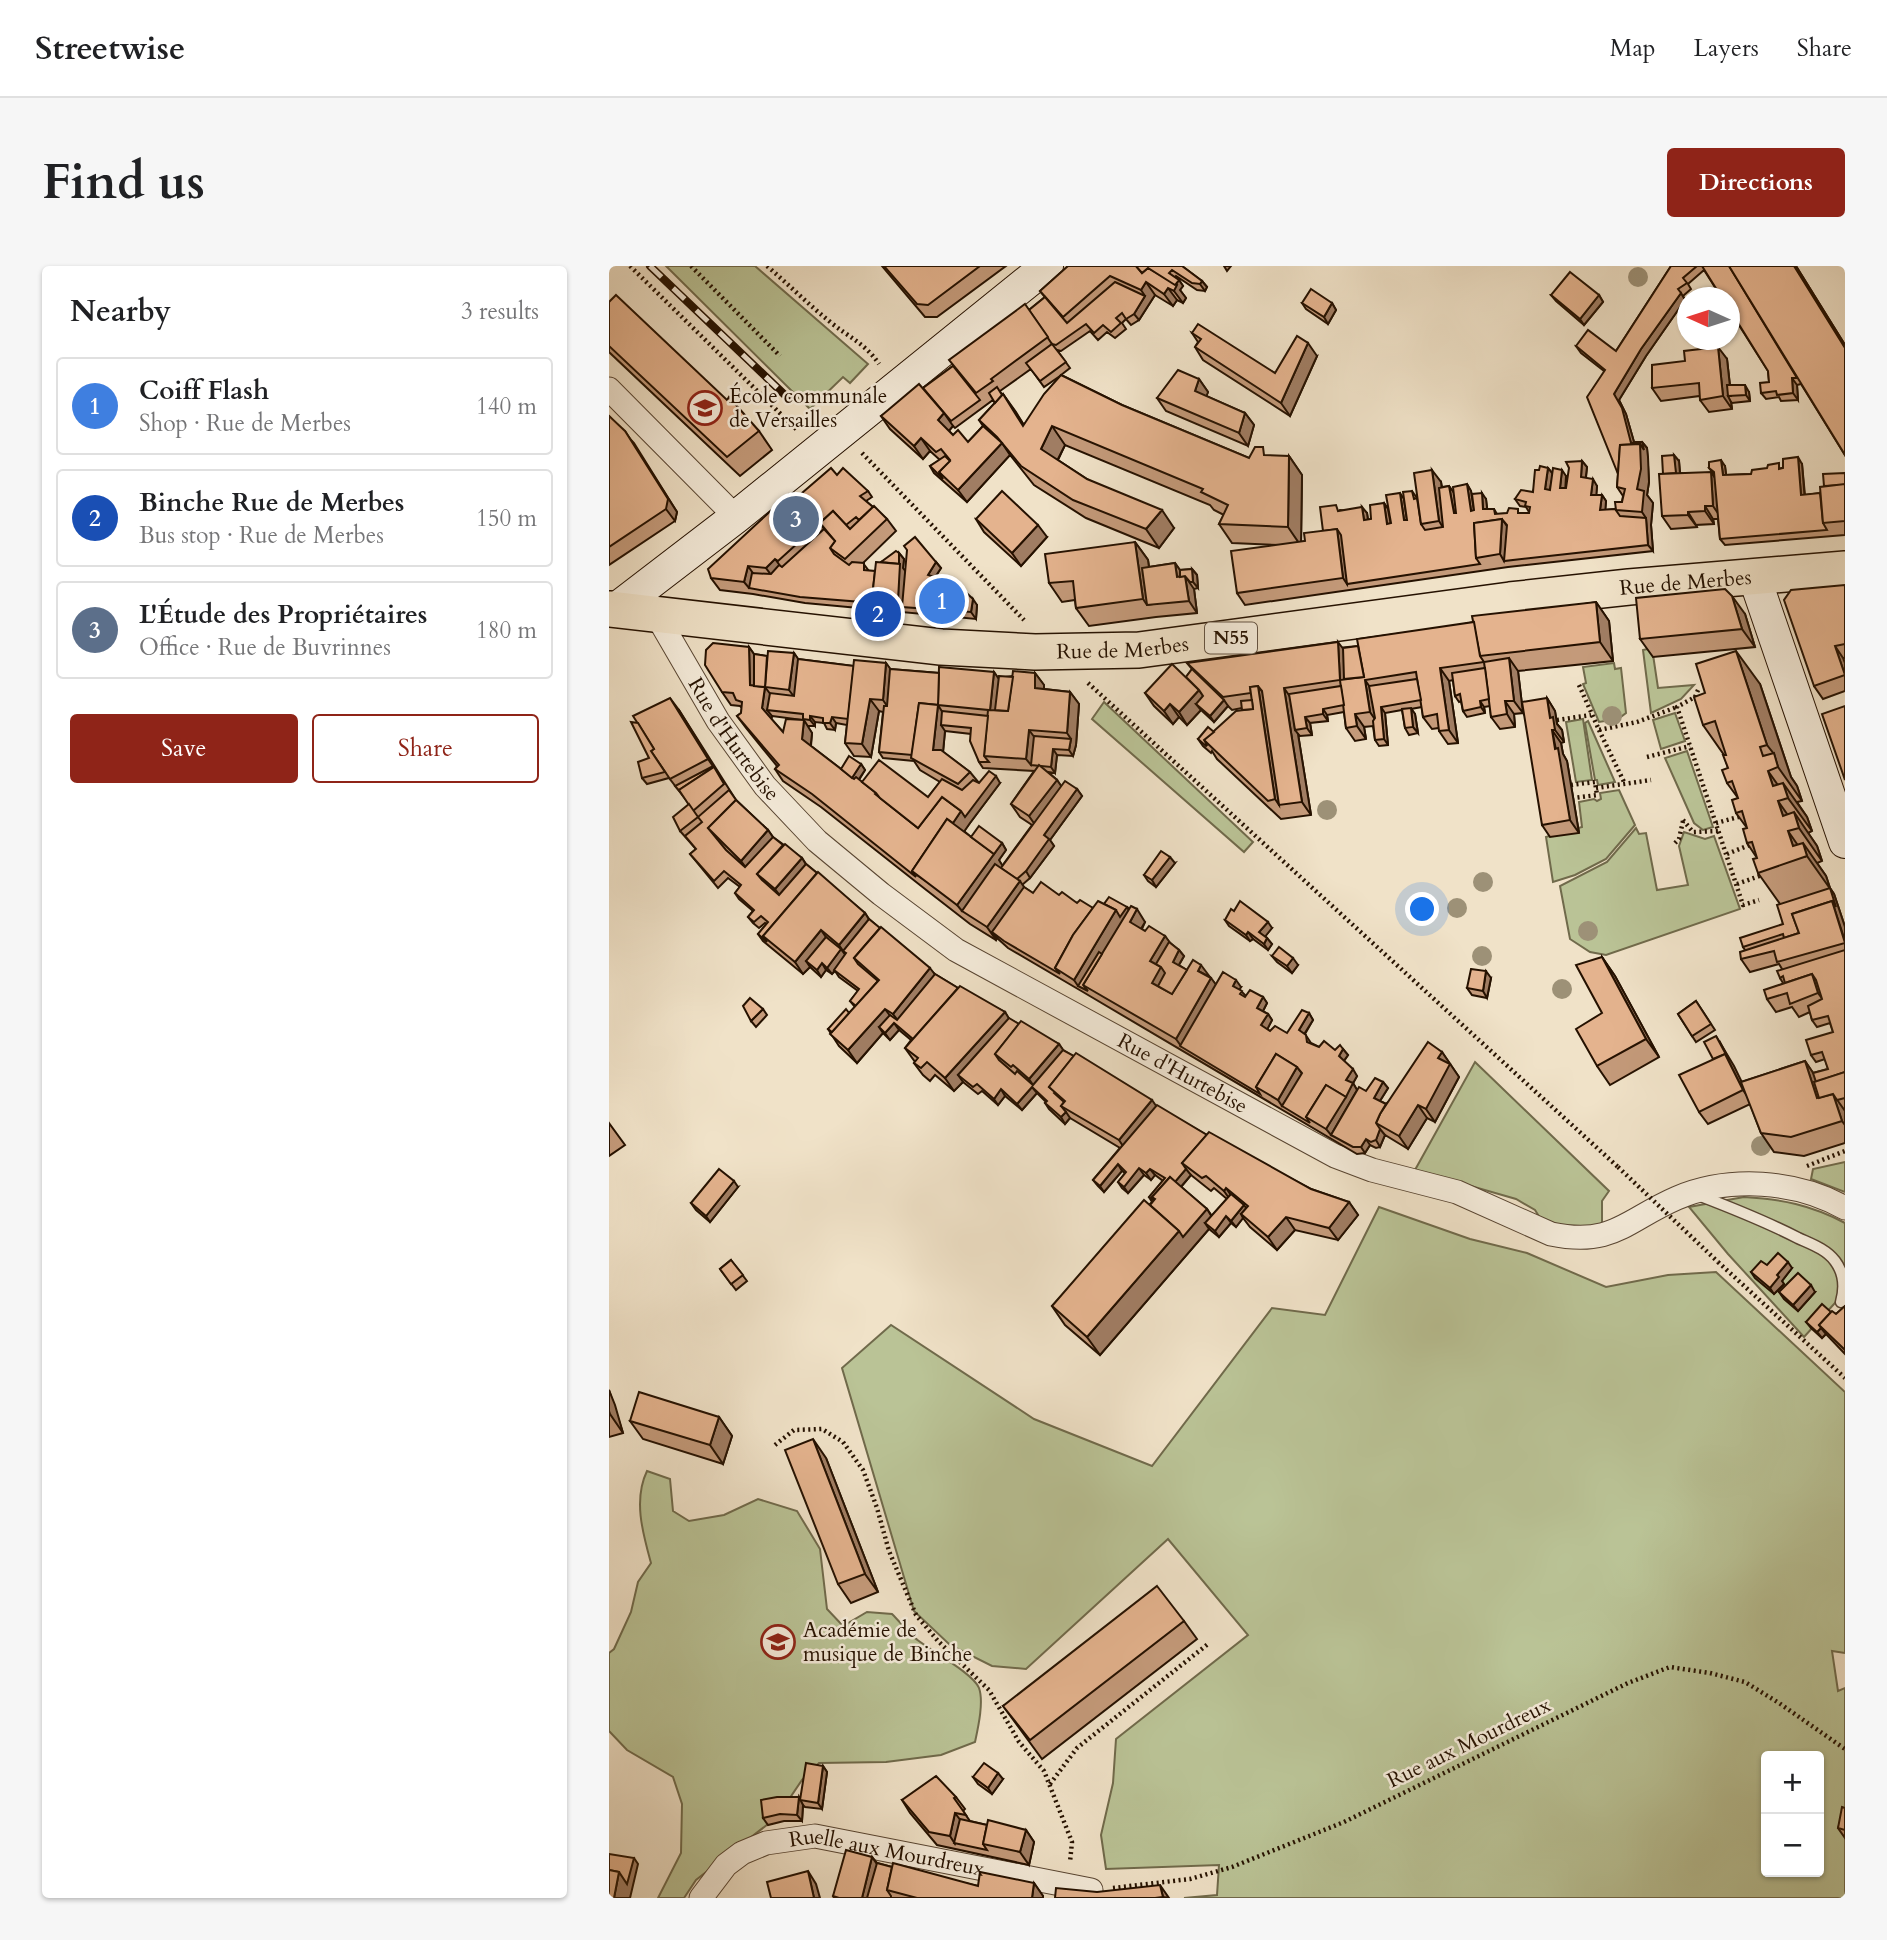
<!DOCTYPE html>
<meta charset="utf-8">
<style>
body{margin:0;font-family:Cardo,serif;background:#f6f6f6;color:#202124}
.controls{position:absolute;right:21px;bottom:21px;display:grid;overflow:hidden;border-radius:7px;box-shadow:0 2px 5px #0004}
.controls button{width:63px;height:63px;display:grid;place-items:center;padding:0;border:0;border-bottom:2px solid #e0e0e0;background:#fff;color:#202124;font:35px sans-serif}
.compass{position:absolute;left:1068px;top:21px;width:63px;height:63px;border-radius:50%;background:#fff;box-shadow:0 2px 5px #0004;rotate:273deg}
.you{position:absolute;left:814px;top:644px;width:24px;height:24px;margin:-18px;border:5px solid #fff;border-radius:50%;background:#1a73e8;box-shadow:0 0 0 10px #1a73e833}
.badge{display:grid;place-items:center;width:46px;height:46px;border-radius:50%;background:#8f2418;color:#fff;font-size:23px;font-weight:700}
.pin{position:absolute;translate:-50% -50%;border:4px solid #fff;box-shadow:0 2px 7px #0006}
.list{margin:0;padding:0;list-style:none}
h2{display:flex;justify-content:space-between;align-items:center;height:91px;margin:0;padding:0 28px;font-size:30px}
h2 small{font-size:23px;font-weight:400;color:#757577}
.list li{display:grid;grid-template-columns:46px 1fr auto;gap:21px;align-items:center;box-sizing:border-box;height:98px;margin:0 14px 14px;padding:0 14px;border:2px solid #e0e0e0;border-radius:7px}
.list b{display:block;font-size:26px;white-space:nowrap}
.list p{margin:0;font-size:23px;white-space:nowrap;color:#757577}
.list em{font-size:23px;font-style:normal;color:#757577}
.actions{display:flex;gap:14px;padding:21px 28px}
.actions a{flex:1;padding:16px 0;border:2px solid #8f2418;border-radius:7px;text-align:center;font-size:24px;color:#8f2418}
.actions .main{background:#8f2418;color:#fff}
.map{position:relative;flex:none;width:1236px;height:1632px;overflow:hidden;border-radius:7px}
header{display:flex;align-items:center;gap:42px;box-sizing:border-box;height:98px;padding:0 35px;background:#fff;border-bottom:2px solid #e0e0e0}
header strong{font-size:33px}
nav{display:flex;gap:38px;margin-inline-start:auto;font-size:24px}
.intro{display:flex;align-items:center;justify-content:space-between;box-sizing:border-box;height:168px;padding:0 42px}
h1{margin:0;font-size:49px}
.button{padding:18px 32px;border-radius:7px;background:#8f2418;color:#fff;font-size:24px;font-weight:700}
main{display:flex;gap:42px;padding:0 42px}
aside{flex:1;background:#fff;border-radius:7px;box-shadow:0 2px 5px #0004}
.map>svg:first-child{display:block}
.green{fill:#bac396;stroke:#706a4b;stroke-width:2;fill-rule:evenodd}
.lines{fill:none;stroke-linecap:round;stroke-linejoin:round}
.lane-casing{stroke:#584532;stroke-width:13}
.street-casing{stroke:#584532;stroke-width:25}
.secondary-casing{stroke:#251100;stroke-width:34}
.primary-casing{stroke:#251100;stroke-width:38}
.path{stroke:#251100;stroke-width:4.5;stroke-dasharray:2 3.5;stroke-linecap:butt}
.lane{stroke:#f5ecdb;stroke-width:10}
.street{stroke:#f5ecdb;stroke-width:23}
.secondary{stroke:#f5ecdb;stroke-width:32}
.primary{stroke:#f0e2c8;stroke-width:35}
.rail-casing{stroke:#251100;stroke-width:8}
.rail{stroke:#f5ecdb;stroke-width:5;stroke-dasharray:16;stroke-linecap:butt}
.path-bridge{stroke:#251100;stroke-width:4.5;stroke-dasharray:2 3.5;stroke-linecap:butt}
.tree{fill:#9d9177}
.wall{fill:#c49a7a;stroke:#251100;stroke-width:2;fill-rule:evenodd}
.shaded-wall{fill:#a07d63;stroke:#251100;stroke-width:2}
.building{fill:#e4b38e;stroke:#251100;stroke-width:2}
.labels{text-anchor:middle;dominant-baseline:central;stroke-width:5;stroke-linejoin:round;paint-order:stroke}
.shield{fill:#f5ecdb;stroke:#635342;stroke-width:2}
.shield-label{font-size:19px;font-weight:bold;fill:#251100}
.poi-label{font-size:21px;fill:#251100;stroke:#f5ecdb;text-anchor:start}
.street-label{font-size:21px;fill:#251100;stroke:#f5ecdb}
</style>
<header>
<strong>Streetwise</strong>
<nav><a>Map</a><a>Layers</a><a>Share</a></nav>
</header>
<div class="intro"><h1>Find us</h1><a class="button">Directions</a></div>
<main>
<aside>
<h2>Nearby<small>3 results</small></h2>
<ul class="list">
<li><span class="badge" style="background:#3f7fe0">1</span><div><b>Coiff Flash</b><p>Shop · Rue de Merbes</p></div><em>140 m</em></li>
<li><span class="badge" style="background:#1a4fb4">2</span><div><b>Binche Rue de Merbes</b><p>Bus stop · Rue de Merbes</p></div><em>150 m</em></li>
<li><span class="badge" style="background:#5c6f8a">3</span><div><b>L'Étude des Propriétaires</b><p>Office · Rue de Buvrinnes</p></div><em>180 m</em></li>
</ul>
<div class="actions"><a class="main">Save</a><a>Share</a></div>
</aside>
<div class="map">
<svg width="1236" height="1632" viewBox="0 0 1236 1632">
<rect width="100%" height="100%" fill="#f0e2c8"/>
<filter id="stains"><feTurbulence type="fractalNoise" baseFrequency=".00286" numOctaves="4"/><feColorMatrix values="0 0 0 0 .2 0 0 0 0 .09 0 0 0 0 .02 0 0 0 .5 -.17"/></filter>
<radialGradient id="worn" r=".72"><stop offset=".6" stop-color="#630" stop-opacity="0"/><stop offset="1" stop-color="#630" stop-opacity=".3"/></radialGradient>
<g class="green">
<polygon points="57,0 146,0 259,98 241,117 234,111 201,143"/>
<polygon points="1043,382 1049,422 1085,419 1072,433 1042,447 1034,384"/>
<polygon points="1005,397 1006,403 1012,402 1017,447 1009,453 990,456 974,418 977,417 974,401"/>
<polygon points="495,436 644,576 635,586 483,453"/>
<polygon points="1066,447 1076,475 1052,483 1044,454"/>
<polygon points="974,453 983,514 967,516 957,456"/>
<polygon points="979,455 1006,516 989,519 988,514 986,514 976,457"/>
<polygon points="1078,485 1104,561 1094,564 1085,557 1056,492"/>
<polygon points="1010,524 1026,559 997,593 966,609 944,616 937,571 973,561 970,536 985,533 988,535 992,533 991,527"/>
<polygon points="1027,562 1030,568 1037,567 1048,624 1079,619 1070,580 1075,566 1096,573 1105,570 1131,643 997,689 981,686 961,673 951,620 998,596"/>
<polygon points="866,796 1000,925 993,935 993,957 975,968 931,952 926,944 907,933 806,904"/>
<polygon points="1236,896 1236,926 1202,913 1204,903"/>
<path d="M1135,931C1172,933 1202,939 1236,957V1026L1195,1071L1119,988L1080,941Z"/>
<path d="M770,941L861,973L918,987L997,1021L1059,1009L1107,1006L1236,1126V1387L1223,1385L1229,1425L1236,1422V1632H575L608,1629L610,1599L497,1603L492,1569L504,1517L507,1473L639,1369L559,1273L417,1403L383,1400L341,1379L305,1345L233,1102L282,1059L425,1153L543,1200L663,1042L716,1049ZM1157,1490H1210V1606H1157Z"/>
<path d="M38,1205L61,1213L64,1245L80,1255L115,1249L149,1233L188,1245L211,1283L218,1343L234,1360L258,1346L283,1348C291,1356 298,1365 306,1372C320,1384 364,1407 370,1422C375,1436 369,1462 366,1476L332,1489L277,1496L210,1497L193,1514L168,1551L87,1614L75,1632H49L72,1587L73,1538L64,1511L18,1484L0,1465V1387L5,1383L22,1346L29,1316L42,1297C34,1268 24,1234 38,1205Z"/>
</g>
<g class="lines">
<g class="lane-casing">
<path id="lane" d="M1089,929C1123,942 1156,955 1189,972C1202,978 1217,983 1226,995C1235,1007 1236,1022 1232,1036"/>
</g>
<g class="street-casing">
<g id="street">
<polyline points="0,123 127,251"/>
<path id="s1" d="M48,350L109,455L156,520L208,575L272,628L347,684L726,890L763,904L848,926L942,968C1004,981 1017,954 1068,932C1120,910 1187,914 1236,942"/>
<path id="s2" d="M92,1632L117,1599L133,1587L157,1577L206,1570L482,1624"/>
</g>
</g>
<g class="secondary-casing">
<g id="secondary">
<polyline points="1145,310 1236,576"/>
<polyline points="7,343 127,251 438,0"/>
</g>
</g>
<g class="primary-casing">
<g id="primary">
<path id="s3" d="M0,343L332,381L426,386L530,384L901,334L1020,321L1236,303"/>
</g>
</g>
<g class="path">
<polyline points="21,0 188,164"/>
<polyline points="82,0 171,90"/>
<path d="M158,0C179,18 199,38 220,55C239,71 256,77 270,98"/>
<polyline points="253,187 415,354"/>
<polyline points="479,417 1009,901"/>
<polyline points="970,419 990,464 1028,456 1068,441"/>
<polyline points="1089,424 1086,431 1068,441 1134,639 1150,634"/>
<polyline points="948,454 982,449"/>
<polyline points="990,464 1016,518"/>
<polyline points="1038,491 1081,480"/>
<polyline points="962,519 986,516 988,529 965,532"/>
<polyline points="987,522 1042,514"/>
<polyline points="1074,554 1084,566 1109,565"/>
<polyline points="1107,557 1133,550"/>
<polyline points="1066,577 1070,573 1074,555"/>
<polyline points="1118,588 1143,578"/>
<polyline points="1128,618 1156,608"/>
<polyline points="1198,900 1236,885"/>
<polyline points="1109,996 1236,1112"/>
<polyline points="166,1179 185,1164 213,1163 234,1176 254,1204 268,1242 280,1285 307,1349 329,1375 380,1424 410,1476 435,1505 463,1576 461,1596"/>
<polyline points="441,1518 468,1482 599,1378"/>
<polyline points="504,1622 581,1613 623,1601 735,1556 1019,1417 1061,1401 1101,1407 1136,1416 1170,1437 1236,1483"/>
</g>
<use href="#lane" class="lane"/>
<use href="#street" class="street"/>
<use href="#secondary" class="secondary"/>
<use href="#primary" class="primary"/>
<g class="rail-casing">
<polyline id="rail" points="41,0 179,132"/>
</g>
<use href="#rail" class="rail"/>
<polyline class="path-bridge" points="1009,901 1109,996"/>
</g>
<g class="tree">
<circle cx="1029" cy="11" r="10"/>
<circle cx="1003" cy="450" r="10"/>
<circle cx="718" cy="544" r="10"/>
<circle cx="874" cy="616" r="10"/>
<circle cx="848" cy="642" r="10"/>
<circle cx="979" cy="665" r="10"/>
<circle cx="873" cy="690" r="10"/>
<circle cx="953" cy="723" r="10"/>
<circle cx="1152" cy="880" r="10"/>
</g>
<g class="wall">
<polygon points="273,0 397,0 328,51 316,51"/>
<path d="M459,0H573L593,15L598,21L596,25L588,24L567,10L566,11L570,14L574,20L571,24L577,32L574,37L568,34L564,40L546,29L530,54L522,59L517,53L513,57L517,63L506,72L498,66L489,74L481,65L452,85L448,84L461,102L452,109L513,139L640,192L660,190H680L693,209L692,276L696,275L714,265L731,244L758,247L759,254L762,253L775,237L779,243L781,257L795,233L803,225L808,232L832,216L833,221L840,220L844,226L858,218L862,225L864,236L877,233L878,243H885L888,248L920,247V246L917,241L911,240L906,233L924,226L930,204L939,202L943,207L957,210V222L973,195L978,201L977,212L988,220L987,229H993L997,235L996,244L1006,243L1013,236L1014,230L1008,221L1009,208L995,105L972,87L967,80L1007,85L1062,0H1187L1236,79V189L1192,118L1188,119L1189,134L1172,135L1170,131L1157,133L1152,127L1160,116L1159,105L1095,4L1079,18L1082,23L1074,30L1076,34L1037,90L1010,134L1017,148L1025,176H1033L1038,182L1040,216L1038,229L1044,237L1042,259L1044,285L899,301L636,339L628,327L668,279L623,277L610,258L615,249L605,244L601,239L456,179L449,194L478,213L565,262L550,282L477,252L425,219L401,189L358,236L325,207L321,200L331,194L321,185L314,193L281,163L272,150L314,122L420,44L436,31L431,25ZM422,103L435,121L451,110L415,159L394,128L393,129L391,125ZM384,134L386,137L370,154L374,160L359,176L344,169L340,165L344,160L346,162Z"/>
<polygon points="942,29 990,29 994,36 975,59 947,35"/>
<polygon points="0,36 150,165 163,184 131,210 0,86"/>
<polygon points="693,37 723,37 727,44 719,58 697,43"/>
<polygon points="583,67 666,107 708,90 681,150 594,94 586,81 589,76"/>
<polygon points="1118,93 1121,119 1140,126 1141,135 1123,137 1122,136 1123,143 1100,146 1091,134 1091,130 1052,135 1043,122"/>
<polygon points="590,113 599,126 597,130 636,147 645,159 639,180 557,145 548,132"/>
<polygon points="0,150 25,177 68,246 66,255 0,299"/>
<polygon points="1070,195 1071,207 1106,212 1106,209 1100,202 1116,200 1117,209 1142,208 1193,198 1196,229 1211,227 1215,220 1236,207 1236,269 1116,279 1111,273 1109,253 1104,253 1105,258 1087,259 1088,261 1062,263 1053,250 1054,208"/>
<polygon points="228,209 259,225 263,231 257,235 278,253 287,265 254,297 260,305 266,305 272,296 290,287 295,293 294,302 296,305 327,296 332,302 326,311 368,339 367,353 196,337 144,328 111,324 102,312 186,233"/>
<polygon points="367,253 438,271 412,300 375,266"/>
<polygon points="526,276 539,294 540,301 566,297 571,304 583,303 588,309 589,322 585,323 588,347 547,351 480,360 467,342 466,334 453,336 440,317"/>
<polygon points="1236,319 1236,392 1234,392 1236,397 1236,425 1214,433 1205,420"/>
<polygon points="987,336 1000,355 1004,395 909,405 914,447 905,448 906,461 891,463 882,451 881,440 875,441 876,447 858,451 854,445 852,435 850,436 846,430 844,414 840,415 849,477 839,478 830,465 830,462 823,463 814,451 813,441 802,443 806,448 809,467 800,469 796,462 793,444 776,447 779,479 770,480 766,474 764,460 755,461 757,473 746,475 737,462 735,446 718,449 719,455 701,457 703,469 691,470 689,468 702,549 672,553 608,493 603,485 602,487 594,480 589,473 605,466 633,444 633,442 623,444 619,440 605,456 592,444 578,459 570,451 564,458 545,440 536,427 577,411 583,403 578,397 749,380 865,356"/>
<polygon points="1136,348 1146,381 1044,391 1031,373"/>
<path d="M140,381L145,388L158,390L185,387L189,393L245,400L277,397L281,403L330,407L385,406L389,412L426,407L435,419V423L461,426L470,438L467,479L464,490L448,489L446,507L439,506L448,514L452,520L468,523L473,530L441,574L445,580L421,612L413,619L415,621L424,627L450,629L468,637L484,642L495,638L518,641L536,656L533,663L536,665L556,670L560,676L570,684L575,690L570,699L578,704L601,711L607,719L632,721L630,723L637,730L654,731L658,737L654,745L659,748L663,754L658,763L661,765L678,767L700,747L704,754L696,768L702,777L710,781L726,784L734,783L739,789L735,795L748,810L744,817L748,824L757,825L774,816L779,822L771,835L777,838L833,786L850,811L826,856L818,852L799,883L776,869L771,881L767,882L761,879L756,887L748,888L474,726L399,682L388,672L387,674L361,658L316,623L212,541L174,515L166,503L168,500L137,462L128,450L132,447L133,442L131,440L122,439L113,426ZM270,445L274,446L270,486L274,492L305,495L311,504L331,516L319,531L253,516L250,514L256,504L252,498L232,503L202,480L203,467L198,460H206V456L215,457L218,463L226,464L227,457L238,459L236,477L245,490L262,491ZM163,450L194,454L174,466L162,453ZM336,465L362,468L370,496L374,502L425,505L402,538L411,551L423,559L393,600L390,594L397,584L393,577L362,571L355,565L391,517H370L361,506L334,486Z"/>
<polygon points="1151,418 1182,511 1188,520 1193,535 1188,536 1198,551 1203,565 1199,567 1208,580 1213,595 1208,597 1217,610 1221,622 1225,628 1236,661 1236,877 1195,890 1165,886 1152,867 1141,838 1099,858 1090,846 1104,793 1111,776 1132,816 1196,795 1204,807 1219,803 1216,793 1207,796 1202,789 1224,766 1221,757 1208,761 1203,754 1201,746 1190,751 1183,741 1167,746 1158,733 1174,717 1171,712 1173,703 1170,698 1141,706 1132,693 1136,684 1134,681 1174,658 1171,638 1149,607 1148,592 1138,577 1138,562 1127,547 1129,532 1118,517 1119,502 1115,489 1094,459 1096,427"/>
<polygon points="938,432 946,445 948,458 953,464 955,476 952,477 954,488 958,495 970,567 941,571 933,559"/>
<path d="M70,444L127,534L159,564L164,571L193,592L197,598L256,647L260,653L326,708L349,722L396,746L400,753L450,778L454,784L547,840L598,869L702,923L740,936L749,949L729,974L686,964L668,984L641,961L634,952L627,961L622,957L610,971L600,963L491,1089L456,1059L443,1040L543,936L540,931L554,915L546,909L542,914L535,909L519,927L513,922L509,916L516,907L513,905L495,926L489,920L484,914L511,882L461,852L456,858L440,843L436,837L437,836L428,827L413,844L396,830L389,839L373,825L369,828L354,816L345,825L326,809L321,815L314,809L305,797L306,796L296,782L302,774L290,764L281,774L274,767L248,797L230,780L219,763L240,747L246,741L241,735L249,725L230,711L226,705L223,708L217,704L212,711L201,701L194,708L154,675L149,668L158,658L156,657L150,662L144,657L139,651L144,645L130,633L126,627L131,621L119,612L109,622L81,588L87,583L71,565L80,538L77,534L60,512L38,518L33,512L40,492L29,457ZM582,909L602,925L605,922L618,933L603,950L598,943L572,921Z"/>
<polygon points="566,597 547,621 539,615 535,609"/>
<polygon points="616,654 663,662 656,670 663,678 659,684 644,673 641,675 620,660"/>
<polygon points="663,690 689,699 683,707 668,696"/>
<polygon points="993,691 1006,710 1050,791 1001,819 988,800 993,747"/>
<polygon points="882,712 878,732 863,729 858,722"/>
<polygon points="1087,735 1106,764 1087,776 1069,748"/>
<polygon points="154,743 158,749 147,761 142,755"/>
<polygon points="0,857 16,879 0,890"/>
<polygon points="129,921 101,956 87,944 82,937"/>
<polygon points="122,994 138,1015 127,1024 111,1003"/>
<polygon points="1158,999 1183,1002 1173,1015 1175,1018 1165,1028 1146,1012 1142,1006"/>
<polygon points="1170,1026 1206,1026 1189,1045 1175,1033"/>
<polygon points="1236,1040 1236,1088 1217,1068 1213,1072 1202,1062 1197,1056 1222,1046 1227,1048"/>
<polygon points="0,1124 14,1167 0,1171"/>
<polygon points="110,1151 123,1170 114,1198 34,1173 21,1155"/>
<polygon points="217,1192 269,1326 242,1337 229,1318"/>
<polygon points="575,1355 588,1373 433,1493 394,1440"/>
<polygon points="214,1500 218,1506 213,1543 196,1541 194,1539 193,1555 175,1555 159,1559 154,1552 191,1533"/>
<polygon points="364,1511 394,1513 383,1528 369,1518"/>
<polygon points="347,1531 356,1543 354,1545 361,1555 378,1559 417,1564 425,1576 420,1599 328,1579 301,1547 293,1534"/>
<polygon points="1236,1542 1236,1572 1229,1562"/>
<polygon points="263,1591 268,1597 283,1601 369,1620 425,1617 434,1630 434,1632 225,1632 224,1630"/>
</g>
<g class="shaded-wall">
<polygon points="615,0 622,0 618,5"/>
<polygon points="1185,0 1187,0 1236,79 1236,82"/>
<polygon points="570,14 574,20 571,24 577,32 574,37 565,25 565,21"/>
<polygon points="593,15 598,21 596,25 591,18"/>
<polygon points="537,16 546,29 530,54 525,48 536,30 532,24"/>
<polygon points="559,22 568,34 564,40 555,28"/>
<polygon points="1072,27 1076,34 1037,90 1010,134 1017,148 1027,183 1022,177 1005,128 1032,83"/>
<polygon points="990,29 994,36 975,59 971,53"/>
<polygon points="723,37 727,44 719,58 715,51"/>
<polygon points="699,77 708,90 681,150 672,137"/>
<polygon points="1109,81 1118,93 1122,130 1119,130 1122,136 1123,143 1114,130"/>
<polygon points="1183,112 1188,119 1189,134 1184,127"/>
<polygon points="590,113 599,126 595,137 586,125"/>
<polygon points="1136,119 1140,126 1141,135 1137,129"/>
<polygon points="394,128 407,146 427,179 414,160"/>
<polygon points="335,147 344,160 338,167 329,154"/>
<polygon points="636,147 645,159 639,180 630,167"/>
<polygon points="443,160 456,179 445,201 432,183"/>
<polygon points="16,165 68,246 66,255 57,243"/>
<polygon points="312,172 321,185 314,193 305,180"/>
<polygon points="1033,176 1038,182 1039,191 1040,216 1038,229 1044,237 1042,259 1044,285 1039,279 1037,252 1033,246 1028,223 1031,178"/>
<polygon points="393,177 401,189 358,236 349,224"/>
<polygon points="1065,189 1070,195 1072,220 1067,214"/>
<polygon points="680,190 693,209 692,280 679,261"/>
<polygon points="1189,191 1193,198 1196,236 1192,229"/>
<polygon points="1112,194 1116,200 1118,215 1114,209"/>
<polygon points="973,195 978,201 976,217 972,211"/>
<polygon points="939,202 944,208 940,229 936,223"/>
<polygon points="823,204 832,216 838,268 830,255"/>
<polygon points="953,204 957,210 956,228 951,222"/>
<polygon points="1102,206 1110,218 1113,253 1104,240"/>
<polygon points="984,213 988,220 987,235 982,229"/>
<polygon points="858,218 862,225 866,251 862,245"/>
<polygon points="840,220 845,227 849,253 845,247"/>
<polygon points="791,227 795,233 799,261 795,254"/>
<polygon points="873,227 877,233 879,249 874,243"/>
<polygon points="993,229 997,235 996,250 991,244"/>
<polygon points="775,237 779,243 783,264 778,258"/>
<polygon points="1096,240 1104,253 1105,258 1096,245"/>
<polygon points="753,241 758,247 760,261 755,254"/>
<polygon points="553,244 565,262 550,282 537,263"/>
<polygon points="1079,246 1087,259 1088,261 1079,249"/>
<polygon points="893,253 902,266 895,295 891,288"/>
<polygon points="429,259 438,271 412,300 403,287"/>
<polygon points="728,263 737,275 738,318 734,312"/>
<polygon points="526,276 539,294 545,338 538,339 534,333"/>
<polygon points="290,287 295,293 294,302 300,310 293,341 289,334"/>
<polygon points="166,293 175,305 166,314 157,302"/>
<polygon points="327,296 332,302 323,316 319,309"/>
<polygon points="566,297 575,310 568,311"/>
<polygon points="139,300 148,313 140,322 135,316"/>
<polygon points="583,303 588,309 589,322 584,316"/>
<polygon points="576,310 585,323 588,347 580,335"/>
<polygon points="1123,330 1136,348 1146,381 1133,363"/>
<polygon points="364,333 368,339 367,353 362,346"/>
<polygon points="987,336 1000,355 1004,395 991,376"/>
<polygon points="729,376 738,388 740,419 731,414"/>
<polygon points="1226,380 1234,392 1236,397 1236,409"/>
<polygon points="140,381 149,394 149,426 141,419"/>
<polygon points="1127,385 1151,418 1182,511 1188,520 1193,535 1169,501 1165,488 1158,479"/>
<polygon points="185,387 194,400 189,436 180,424"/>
<polygon points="900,392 909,405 914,447 905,435"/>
<polygon points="277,397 286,409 283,447 274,434"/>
<polygon points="831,402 840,415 849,477 840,464"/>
<polygon points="385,406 394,419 385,450 381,444"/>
<polygon points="426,407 435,419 435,435 426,422"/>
<polygon points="756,414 765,427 770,459 761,446"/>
<polygon points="649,420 662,438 670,539 666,533"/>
<polygon points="156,421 165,433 158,444 163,450 162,455 153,442"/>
<polygon points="675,422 684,435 686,464 689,468 702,549 693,536"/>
<polygon points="590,424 599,437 587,438 592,444 578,459 570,446"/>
<polygon points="461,426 470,438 467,479 464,490 460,484 462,473 458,467"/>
<polygon points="61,432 70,444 108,506 99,493"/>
<polygon points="938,432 946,445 948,458 953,464 955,476 946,464 941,452"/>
<polygon points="261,433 270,445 262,491 253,478"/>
<polygon points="615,434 619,440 605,456 601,450"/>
<polygon points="871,435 875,441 876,447 872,441"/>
<polygon points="896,435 905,448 906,461 898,448"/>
<polygon points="561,438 570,451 564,458 555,445"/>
<polygon points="329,439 337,452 332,459 336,465 333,497 324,484"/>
<polygon points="772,441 776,447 779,479 775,473"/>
<polygon points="802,442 806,448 809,467 804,461"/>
<polygon points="714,443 718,449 719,455 714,448"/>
<polygon points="746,448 755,461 757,473 748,460"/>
<polygon points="201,450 206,456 206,460 201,454"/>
<polygon points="223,451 227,457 226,464 221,457"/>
<polygon points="696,451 701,457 703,469 698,462"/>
<polygon points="195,454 203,467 201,486 193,473"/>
<polygon points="420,464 429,476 422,499 417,493"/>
<polygon points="943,464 952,477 954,488 958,495 970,567 961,554"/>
<polygon points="444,483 448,489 446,507 442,501"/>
<polygon points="252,498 256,504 246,519 242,513"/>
<polygon points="1159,505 1178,532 1164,520"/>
<polygon points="387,510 391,517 361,557 320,617 308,609 352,545"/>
<polygon points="448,514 457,527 429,563 420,550"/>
<polygon points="1174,517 1198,551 1203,565 1179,532"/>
<polygon points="468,523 473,530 441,574 445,580 421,612 417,605 435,569"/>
<polygon points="1169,535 1188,562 1174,550"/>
<polygon points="1185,546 1208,580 1213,595 1190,562"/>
<polygon points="159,564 168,577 141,607 132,595"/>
<polygon points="1179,565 1197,591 1184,580"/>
<polygon points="393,577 397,584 390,594 398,607 353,645 348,639"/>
<polygon points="1194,577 1217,610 1221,622 1225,628 1236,661 1236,675 1223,635 1222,624 1198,590"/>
<polygon points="561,591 566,597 547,621 543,614"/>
<polygon points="193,592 201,605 175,635 166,623"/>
<polygon points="411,615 419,627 383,666 388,672 387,674 378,661"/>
<polygon points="518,641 522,648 474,719 469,720 465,714 507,644"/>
<polygon points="528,643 536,656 529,668 521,656"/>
<polygon points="256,647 264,660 234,685 230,679"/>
<polygon points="659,656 663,662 655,672 650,666"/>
<polygon points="212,664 221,677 197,695 201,701 194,708 186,696"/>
<polygon points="639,666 644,673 641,675 637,669"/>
<polygon points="556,670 565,682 553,726 543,717 541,695"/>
<polygon points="658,672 663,678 659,684 655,678"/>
<polygon points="232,683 237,690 223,708 218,702"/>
<polygon points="570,684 575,690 568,702 564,696"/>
<polygon points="993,691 1006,710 1050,791 1037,773"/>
<polygon points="684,692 689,699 683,707 678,700"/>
<polygon points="213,697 217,704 212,711 208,704"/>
<polygon points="592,699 601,711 589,705"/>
<polygon points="321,702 330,714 293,760 284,748"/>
<polygon points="877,705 882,712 878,732 874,725"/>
<polygon points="1203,708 1212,721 1218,739 1209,727"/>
<polygon points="602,712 611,724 572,780 567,773"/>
<polygon points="627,714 632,721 629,726 624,720"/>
<polygon points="654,731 658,737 652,749 648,742"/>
<polygon points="276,743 285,755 270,761 274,767 248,797 239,784"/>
<polygon points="396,746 404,759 349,809 354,816 345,825 336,812"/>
<polygon points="700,747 704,754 694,770 690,764"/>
<polygon points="659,748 663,754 657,766 652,759"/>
<polygon points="285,757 290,764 281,774 276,767"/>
<polygon points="1107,770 1125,800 1143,837 1134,824"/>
<polygon points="450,778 459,791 428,825 420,813"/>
<polygon points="734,783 739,789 734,796 730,790"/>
<polygon points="833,786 850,811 826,856 817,843 829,792"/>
<polygon points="1196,795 1209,814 1214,829 1208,832"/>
<polygon points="688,801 697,813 673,840 669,834"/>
<polygon points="744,803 748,810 742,821 737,814"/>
<polygon points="774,816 779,822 769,838 765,832"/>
<polygon points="744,817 748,824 722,869 717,863"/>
<polygon points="423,821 428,827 413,844 408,838"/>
<polygon points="392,823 396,830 389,839 385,833"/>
<polygon points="1224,828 1236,845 1236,859 1233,855"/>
<polygon points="543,834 552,847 518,886 510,874"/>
<polygon points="809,839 818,852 799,883 790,870"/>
<polygon points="457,846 461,852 456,858 452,851"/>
<polygon points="771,863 776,869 771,881 767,874"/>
<polygon points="757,873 761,879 756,887 752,881"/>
<polygon points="509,898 513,905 495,926 491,920"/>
<polygon points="530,902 535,909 519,927 515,921"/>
<polygon points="541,903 546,909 542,914 537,907"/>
<polygon points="577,903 582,909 553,943 548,936"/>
<polygon points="125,915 129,921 101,956 97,950"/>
<polygon points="617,922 626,935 624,938 615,925"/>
<polygon points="740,936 749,949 729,974 720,962"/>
<polygon points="635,939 640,946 632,948 634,952 627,961 622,955"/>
<polygon points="598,943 606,956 596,957 600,963 491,1089 478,1071 570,965"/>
<polygon points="617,950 622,957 610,971 606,965"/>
<polygon points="677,951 686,964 668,984 659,971"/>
<polygon points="1179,996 1183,1002 1173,1015 1175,1018 1165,1028 1161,1022 1168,1009"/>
<polygon points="1202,1019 1206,1026 1189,1045 1184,1039"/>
<polygon points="1212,1062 1217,1068 1213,1072 1208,1066"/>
<polygon points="0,1124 6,1139 14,1167 1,1148 0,1145"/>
<polygon points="110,1151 123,1170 114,1198 101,1179"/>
<polygon points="204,1173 217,1192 269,1326 256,1308"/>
<polygon points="214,1500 218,1506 213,1543 209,1537"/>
<polygon points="389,1507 394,1513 383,1528 379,1522"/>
<polygon points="190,1531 194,1539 193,1555 188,1549"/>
<polygon points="346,1547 355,1559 346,1578 341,1570"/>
<polygon points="417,1564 425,1576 420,1599 411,1586"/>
<polygon points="263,1591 272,1604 265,1632 253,1632"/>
<polygon points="25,1592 29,1598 21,1632 5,1632 10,1606"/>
<polygon points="199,1605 207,1618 211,1632 205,1632"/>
<polygon points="425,1617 434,1630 434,1632 423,1632"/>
<polygon points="551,1619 560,1632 554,1631"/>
</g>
<g class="building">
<polygon points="275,0 371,0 319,39 308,38"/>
<polygon points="459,0 527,0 533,7 539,2 568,19 565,25 559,22 555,28 537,16 532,24 501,10 454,51 431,25"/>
<polygon points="527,0 573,0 593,15 591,18 583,17 563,4 560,7 570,14 566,19 539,2 533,7"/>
<polygon points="1062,0 1088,0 1074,12 1078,17 1069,23 1072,27 1032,83 1005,128 1013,142 1022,177 1033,176 1035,184 1031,178 1011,179 1009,208 978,131 996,104 967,80 979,64 1007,85"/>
<polygon points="1093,0 1120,0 1188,112 1183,112 1184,127 1168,129 1167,125 1152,127 1151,117 1160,116 1159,105 1121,44 1121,32 1113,32"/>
<polygon points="1120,0 1185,0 1236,82 1236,189"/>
<polygon points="961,6 990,29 971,53 942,29"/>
<polygon points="506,16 536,30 525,48 517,53 513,47 507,52 512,57 502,66 494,59 485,67 477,58 447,79 443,78 420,44 436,31 458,57"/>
<polygon points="702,23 723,37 715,51 693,37"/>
<polygon points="7,29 118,134 120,131 150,165 118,191 0,80 0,36"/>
<polygon points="416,38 439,71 382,113 384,115 367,127 340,94"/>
<polygon points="589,58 666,107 688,70 699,77 672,137 586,81 592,73 583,67"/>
<polygon points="443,78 457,96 431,115 417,97"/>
<polygon points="1109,81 1114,130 1091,134 1090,117 1043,122 1043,99 1076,95 1075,85"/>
<polygon points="344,100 371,134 342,155 314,122"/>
<polygon points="569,104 590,113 586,125 636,147 630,167 548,132"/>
<polygon points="452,109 513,139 640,192 646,181 654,181 655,189 680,190 679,261 610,258 619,239 592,226 594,223 443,160 432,183 478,213 553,244 537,263 464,234 412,200 388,171 370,154 394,128 414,160 435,128"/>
<polygon points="310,118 335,147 329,154 344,169 349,164 359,176 374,160 393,177 349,224 330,206 341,194 332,183 327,186 312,172 305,180 272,150"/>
<polygon points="1118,119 1136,119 1137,129 1119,130"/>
<polygon points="388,121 393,129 386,137 380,127"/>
<polygon points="0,150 16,165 59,233 57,243 0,281"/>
<polygon points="1031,178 1032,203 1028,223 1035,225 1033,246 1007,244 1006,236 1013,236 1016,223 1008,221 1011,179"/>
<polygon points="1065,189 1067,207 1054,208 1053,190"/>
<polygon points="336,190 341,195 330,206 334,213 321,200"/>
<polygon points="1189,191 1192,229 1211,227 1214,257 1218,264 1111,273 1105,206 1100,202 1100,196 1112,194 1114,209 1142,208 1143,204 1158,202 1159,199 1170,197 1170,203 1174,202 1174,193"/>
<polygon points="973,195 972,211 984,213 982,229 993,229 991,244 1006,243 1011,250 1037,252 1039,279 895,295 898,259 893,253 865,257 867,292 871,298 738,318 732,269 728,263 714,265 711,241 727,239 729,245 753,241 755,254 762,253 761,239 775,237 778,258 782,257 777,229 791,227 795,254 798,254 794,226 803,225 805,233 808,232 812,258 816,264 834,261 830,222 840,220 845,247 847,247 844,221 858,218 862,245 865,244 863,228 873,227 874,243 885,243 886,248 898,247 900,242 909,243 909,247 920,247 921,241 916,240 917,236 906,233 912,224 924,226 926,204 930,204 931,200 939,202 936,223 941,224 944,202 953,204 951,222 957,222 960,202 957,196"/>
<polygon points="222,202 228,209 234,202 259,225 251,230 264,241 250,254 247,251 237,259 224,245 211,257 215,263 211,257 186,233"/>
<polygon points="823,204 830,255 812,258 805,207"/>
<polygon points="1102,206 1104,240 1096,240 1096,245 1079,246 1079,249 1053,250 1050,208"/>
<polygon points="1236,207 1236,219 1215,220 1214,208"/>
<polygon points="1236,218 1236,255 1214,257 1211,221"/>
<polygon points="393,225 429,259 403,287 367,253"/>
<polygon points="180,228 211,257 169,295 166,293 157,302 139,300 135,316 102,312 99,303"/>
<polygon points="265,240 278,253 236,293 221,282 226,275 211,257 224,245 241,263"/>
<polygon points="893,253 891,288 867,292 865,257"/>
<polygon points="215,263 226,275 221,282 225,288 240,299 243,296 255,297 255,304 266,305 263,332 266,337 191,331 140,322 143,307 162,308 170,299 173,301"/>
<polygon points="728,263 734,312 628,327 622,285 696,275 695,267"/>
<polygon points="306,271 327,296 319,309 341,316 341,312 364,333 362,346 293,341 298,284 295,280"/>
<polygon points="526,276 534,333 467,342 464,315 440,317 436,288"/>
<polygon points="287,285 290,287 290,298 272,296"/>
<polygon points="267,296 291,298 289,334 263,332"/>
<polygon points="566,297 568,311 576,310 580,335 538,339 533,302"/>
<polygon points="583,303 584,316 581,316 576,310 571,311 571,304"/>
<polygon points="1236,319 1236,378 1226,380 1236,409 1205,420 1175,334 1182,324"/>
<polygon points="1116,323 1123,330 1133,363 1031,373 1027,332"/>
<polygon points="987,336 991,376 871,390 863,350"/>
<polygon points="865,356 871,390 875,396 831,402 840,464 830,465 828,448 814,451 807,406 756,414 761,446 746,448 748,460 737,462 731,414 755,411 748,373"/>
<polygon points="729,376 731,414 675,422 693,536 670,539 653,425 649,420 641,421 642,427 614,431 578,397"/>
<polygon points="104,377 140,381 141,419 156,421 153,442 174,466 177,453 195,454 193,473 245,513 247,511 267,527 266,528 309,562 333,531 352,545 344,557 338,553 303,605 307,611 203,528 166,503 170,499 128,450 132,447 133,436 127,434 124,427 113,426 96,399 97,384"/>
<polygon points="749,380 755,411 735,413 734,382"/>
<polygon points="159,385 185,387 180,424 156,421"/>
<polygon points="1127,385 1158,479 1151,481 1154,490 1165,487 1169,501 1159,505 1164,520 1174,517 1179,532 1169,535 1174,550 1185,546 1190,562 1179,565 1184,580 1194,577 1198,590 1149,607 1144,593 1148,592 1143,576 1138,577 1134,563 1138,562 1133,545 1127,547 1123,534 1129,532 1123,515 1118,517 1113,504 1119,502 1114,489 1117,489 1106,455 1094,459 1085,431 1096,427 1087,398"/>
<polygon points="145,388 158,390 156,421 145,420"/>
<polygon points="900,392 905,435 896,435 898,448 882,451 875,396"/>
<polygon points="189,393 245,400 239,453 223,451 221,457 214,457 214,452 201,450 201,454 194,453 194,448 158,444 161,427 185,430"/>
<polygon points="245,394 277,397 274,434 261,433 253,478 236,477"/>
<polygon points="563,398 590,424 570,446 561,438 555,445 536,427"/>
<polygon points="330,401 385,406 381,444 399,445 404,405 426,407 426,422 461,426 458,467 420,464 417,493 375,490 379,444 329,439"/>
<polygon points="876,402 880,433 871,435 872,441 854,445 851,428 846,430 843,407"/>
<polygon points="281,403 330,407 329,439 310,437 303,489 270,486 275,440 278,440"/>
<polygon points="583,403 615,434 601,450 587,438 594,430 590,424 577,411"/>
<polygon points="390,410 404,411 399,445 386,444"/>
<polygon points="808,413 812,434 772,441 775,473 766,474 764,455 766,452 760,420"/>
<polygon points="649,420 666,533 659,535 595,474 627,445 644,443 641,421"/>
<polygon points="732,420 735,439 714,443 714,448 696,451 698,462 686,464 680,428"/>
<polygon points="61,432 99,493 61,513 42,485 45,483 24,450"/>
<polygon points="938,432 941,452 944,451 946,464 943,464 946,483 949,482 961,554 933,559 913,436"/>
<polygon points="643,434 644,443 633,444 632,435"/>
<polygon points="310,437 329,439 324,484 332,484 361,506 349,518 302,492"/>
<polygon points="1236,440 1236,514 1213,448"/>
<polygon points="802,442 804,461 796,462 793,443"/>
<polygon points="333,445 379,450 375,490 380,496 370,496 361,475 362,462 332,459"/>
<polygon points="22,456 29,457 45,483 42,485 56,506 33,512 29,496 40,492"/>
<polygon points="599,461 605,466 595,474 598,479 597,480 589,473"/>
<polygon points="425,470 462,473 460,484 444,483 442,501 422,499"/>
<polygon points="240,490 252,498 243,512 232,503"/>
<polygon points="270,494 319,531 333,513 353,524 364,514 370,517 380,505 387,510 356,551 352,545 333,531 309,562 271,532 267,527 253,516"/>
<polygon points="430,499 448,514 420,550 402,538"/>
<polygon points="104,500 109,507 105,501 70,524 74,529 66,520"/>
<polygon points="105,501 115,518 84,545 70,524"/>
<polygon points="456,515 468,523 435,569 440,573 417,605 408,613 392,602"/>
<polygon points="120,524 127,534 99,562 117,584 136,601 164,571 174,579 148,608 153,614 170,629 197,598 208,607 154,670 158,676 149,668 159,656 152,650 145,656 139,651 145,644 126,627 132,619 115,605 105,615 81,588 87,583 76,570 93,556 89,551"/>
<polygon points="127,534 159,564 132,595 99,562"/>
<polygon points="80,538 89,551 71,565 64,551"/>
<polygon points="338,553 385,588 348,639 303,605"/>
<polygon points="370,560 393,577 385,588 362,571"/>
<polygon points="176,578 193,592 166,623 148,608"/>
<polygon points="552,585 561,591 543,614 535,609"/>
<polygon points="386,598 411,615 378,661 353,645"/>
<polygon points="209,606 256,647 230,679 212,664 186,696 154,670"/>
<polygon points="432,616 450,629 453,626 468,637 471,634 484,642 464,669 446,702 451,708 395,675 383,666 415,621 424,627"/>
<polygon points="1221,622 1227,641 1223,635 1183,648 1190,667 1175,672 1174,668 1134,681 1131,672 1174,658 1168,639"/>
<polygon points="500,631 518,641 511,651 507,644 495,638"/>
<polygon points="489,635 507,644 465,714 446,702 464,669"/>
<polygon points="631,635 659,656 650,666 658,672 655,678 639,666 637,669 616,654 622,643 625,645"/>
<polygon points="1223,635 1236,677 1168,696 1165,685 1132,693 1131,686 1190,667 1183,648"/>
<polygon points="522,640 528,643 521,656 536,665 540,660 556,670 541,695 552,701 543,717 563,728 584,694 592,699 589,705 602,712 567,773 474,719"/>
<polygon points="260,653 271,662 245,692 249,698 269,715 247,740 241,735 250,723 225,704 237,687 234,685"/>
<polygon points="272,661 321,702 284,748 276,743 239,784 221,768 270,714 245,692"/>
<polygon points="217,671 232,683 218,702 213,697 208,704 197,695"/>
<polygon points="560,676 570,684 564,696 578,704 563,728 549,720 556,707 552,701 547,698"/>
<polygon points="670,681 684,692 678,700 663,690"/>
<polygon points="1236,684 1236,806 1207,816 1204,807 1219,803 1213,786 1202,789 1197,774 1224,766 1219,750 1203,754 1199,740 1213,733 1207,714 1203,708 1176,717 1174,710 1171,712 1168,705"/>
<polygon points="490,686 493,688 474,719 479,725 469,720"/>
<polygon points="993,691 1037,773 988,800 967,763 993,747 967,699"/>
<polygon points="862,703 877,705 874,725 858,722"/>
<polygon points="614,706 627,714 624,720 633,725 631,728 636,731 641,724 654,731 648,742 659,748 652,759 661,765 666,760 678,767 693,744 700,747 690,764 697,769 698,776 710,781 715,775 726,784 731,779 734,783 730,790 744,803 737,814 744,817 737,831 717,819 697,851 701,857 673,840 693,807 688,801 667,788 647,821 651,828 571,780"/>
<polygon points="326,708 349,722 304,773 285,757 276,767 270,761 281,749 288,754"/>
<polygon points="1203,708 1209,727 1181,738 1178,727 1158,733 1155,724"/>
<polygon points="351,720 396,746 336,812 318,796 312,802 305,797 309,792 296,782"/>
<polygon points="141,732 154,743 142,755 134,740"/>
<polygon points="1087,735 1102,758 1083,770 1069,748"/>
<polygon points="237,743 240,747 223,766 219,763"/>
<polygon points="400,752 410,758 386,788 390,794 406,808 408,805 424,819 454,784 465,790 440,821 446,826 445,827 455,836 452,840 457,846 452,851 436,837 438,835 423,821 408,838 392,823 385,833 368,818 364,821 349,809"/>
<polygon points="412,755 450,778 420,813 404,799 402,801 386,788"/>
<polygon points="1107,770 1120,794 1116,788 1104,793 1095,776"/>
<polygon points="819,776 833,786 829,792 841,798 817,843 809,839 790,870 767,857 771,848"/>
<polygon points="467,787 543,834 510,874 452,840 456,835 440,821"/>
<polygon points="667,788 688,801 669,834 647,821"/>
<polygon points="1116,788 1134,824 1090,846 1070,809"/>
<polygon points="1196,795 1208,832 1224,828 1233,855 1182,871 1152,867 1132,816"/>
<polygon points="1236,806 1236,832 1228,834 1224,828 1210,832 1205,816"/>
<polygon points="766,812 774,816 765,832 777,838 771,848 767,857 771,863 767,874 762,876 757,873 752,881 744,881 722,869 750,821 757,825"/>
<polygon points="717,819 737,831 717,863 697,851"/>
<polygon points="548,839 598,869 573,897 577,903 566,916 561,911 543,931 545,934 545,935 540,931 556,912 541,903 537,907 530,902 515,921 509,916 517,906 509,898 491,920 484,914"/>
<polygon points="600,866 702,923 740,936 720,962 677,951 659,971 632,948 639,940 617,922 615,925 597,910 593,912 573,897"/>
<polygon points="110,903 125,915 97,950 82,937"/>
<polygon points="561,911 598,943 574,971 570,965 541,939 546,933 543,931"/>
<polygon points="622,928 635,939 622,955 617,950 606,965 596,957"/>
<polygon points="535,934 570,965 478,1071 443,1040"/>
<polygon points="1169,987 1179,996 1168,1009 1170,1011 1161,1022 1142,1006 1152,995 1158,999"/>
<polygon points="122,994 134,1009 122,1018 111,1003"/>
<polygon points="1189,1007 1202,1019 1184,1039 1170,1026"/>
<polygon points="1213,1038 1222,1046 1210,1059 1212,1062 1208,1066 1197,1056"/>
<polygon points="1236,1040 1236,1084 1210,1059 1223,1045 1227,1048"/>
<polygon points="30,1126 110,1151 101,1179 21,1155"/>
<polygon points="204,1173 256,1308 229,1318 176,1184"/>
<polygon points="548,1320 575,1355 421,1474 394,1440"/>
<polygon points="197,1497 214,1500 209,1537 191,1534"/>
<polygon points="375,1497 389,1507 379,1522 364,1511"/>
<polygon points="327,1510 347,1531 345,1532 357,1549 346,1547 341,1570 320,1566 293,1534"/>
<polygon points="168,1531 190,1531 188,1549 171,1548 154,1552 152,1534"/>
<polygon points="1233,1541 1236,1542 1236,1564 1229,1562"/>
<polygon points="351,1553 378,1559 374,1578 378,1584 345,1577"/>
<polygon points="379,1554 417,1564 411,1586 374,1578"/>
<polygon points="237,1584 263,1591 253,1632 230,1632 224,1630"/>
<polygon points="0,1588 25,1592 18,1618 10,1606 0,1604"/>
<polygon points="268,1597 283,1601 278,1624 282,1630 282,1632 258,1632"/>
<polygon points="284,1597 369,1620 371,1606 425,1617 423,1632 308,1632 278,1624"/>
<polygon points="0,1604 10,1606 5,1632 0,1632"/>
<polygon points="199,1605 205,1632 162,1632 158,1616"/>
<polygon points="551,1619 554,1631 546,1632 446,1632 447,1622 488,1626"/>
</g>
<defs>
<g id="school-ring" transform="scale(1.75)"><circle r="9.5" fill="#f5ecdb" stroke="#8f2418" stroke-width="1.5"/><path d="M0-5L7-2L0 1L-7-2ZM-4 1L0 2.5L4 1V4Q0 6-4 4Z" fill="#8f2418"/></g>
</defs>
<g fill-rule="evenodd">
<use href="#school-ring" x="96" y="142"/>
<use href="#school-ring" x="169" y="1376"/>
</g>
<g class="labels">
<rect class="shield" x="596" y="356.5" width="52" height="31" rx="5"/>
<g class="shield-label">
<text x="622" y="372">N55</text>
</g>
<g class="poi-label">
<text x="120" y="130">École communale<tspan x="120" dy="24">de Versailles</tspan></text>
<text x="194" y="1364">Académie de<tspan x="194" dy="24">musique de Binche</tspan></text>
</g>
<g class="street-label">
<text stroke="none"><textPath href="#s3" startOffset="1083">Rue de Merbes</textPath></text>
<text stroke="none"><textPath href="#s3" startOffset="516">Rue de Merbes</textPath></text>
<text stroke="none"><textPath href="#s1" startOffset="145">Rue d'Hurtebise</textPath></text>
<text stroke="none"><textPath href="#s1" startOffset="712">Rue d'Hurtebise</textPath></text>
<text transform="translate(860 1477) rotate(-26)">Rue aux Mourdreux</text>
<text stroke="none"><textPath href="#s2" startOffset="210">Ruelle aux Mourdreux</textPath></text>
</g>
</g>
<rect width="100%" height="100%" filter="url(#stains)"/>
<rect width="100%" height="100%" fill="url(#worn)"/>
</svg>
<div class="controls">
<button>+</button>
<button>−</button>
</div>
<svg class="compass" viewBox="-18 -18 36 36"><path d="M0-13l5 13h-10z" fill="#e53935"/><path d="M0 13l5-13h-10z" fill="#757577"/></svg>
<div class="you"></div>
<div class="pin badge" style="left:333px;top:335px;background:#3f7fe0">1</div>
<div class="pin badge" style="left:269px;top:348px;background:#1a4fb4">2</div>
<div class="pin badge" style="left:187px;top:253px;background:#5c6f8a">3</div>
</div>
</main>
